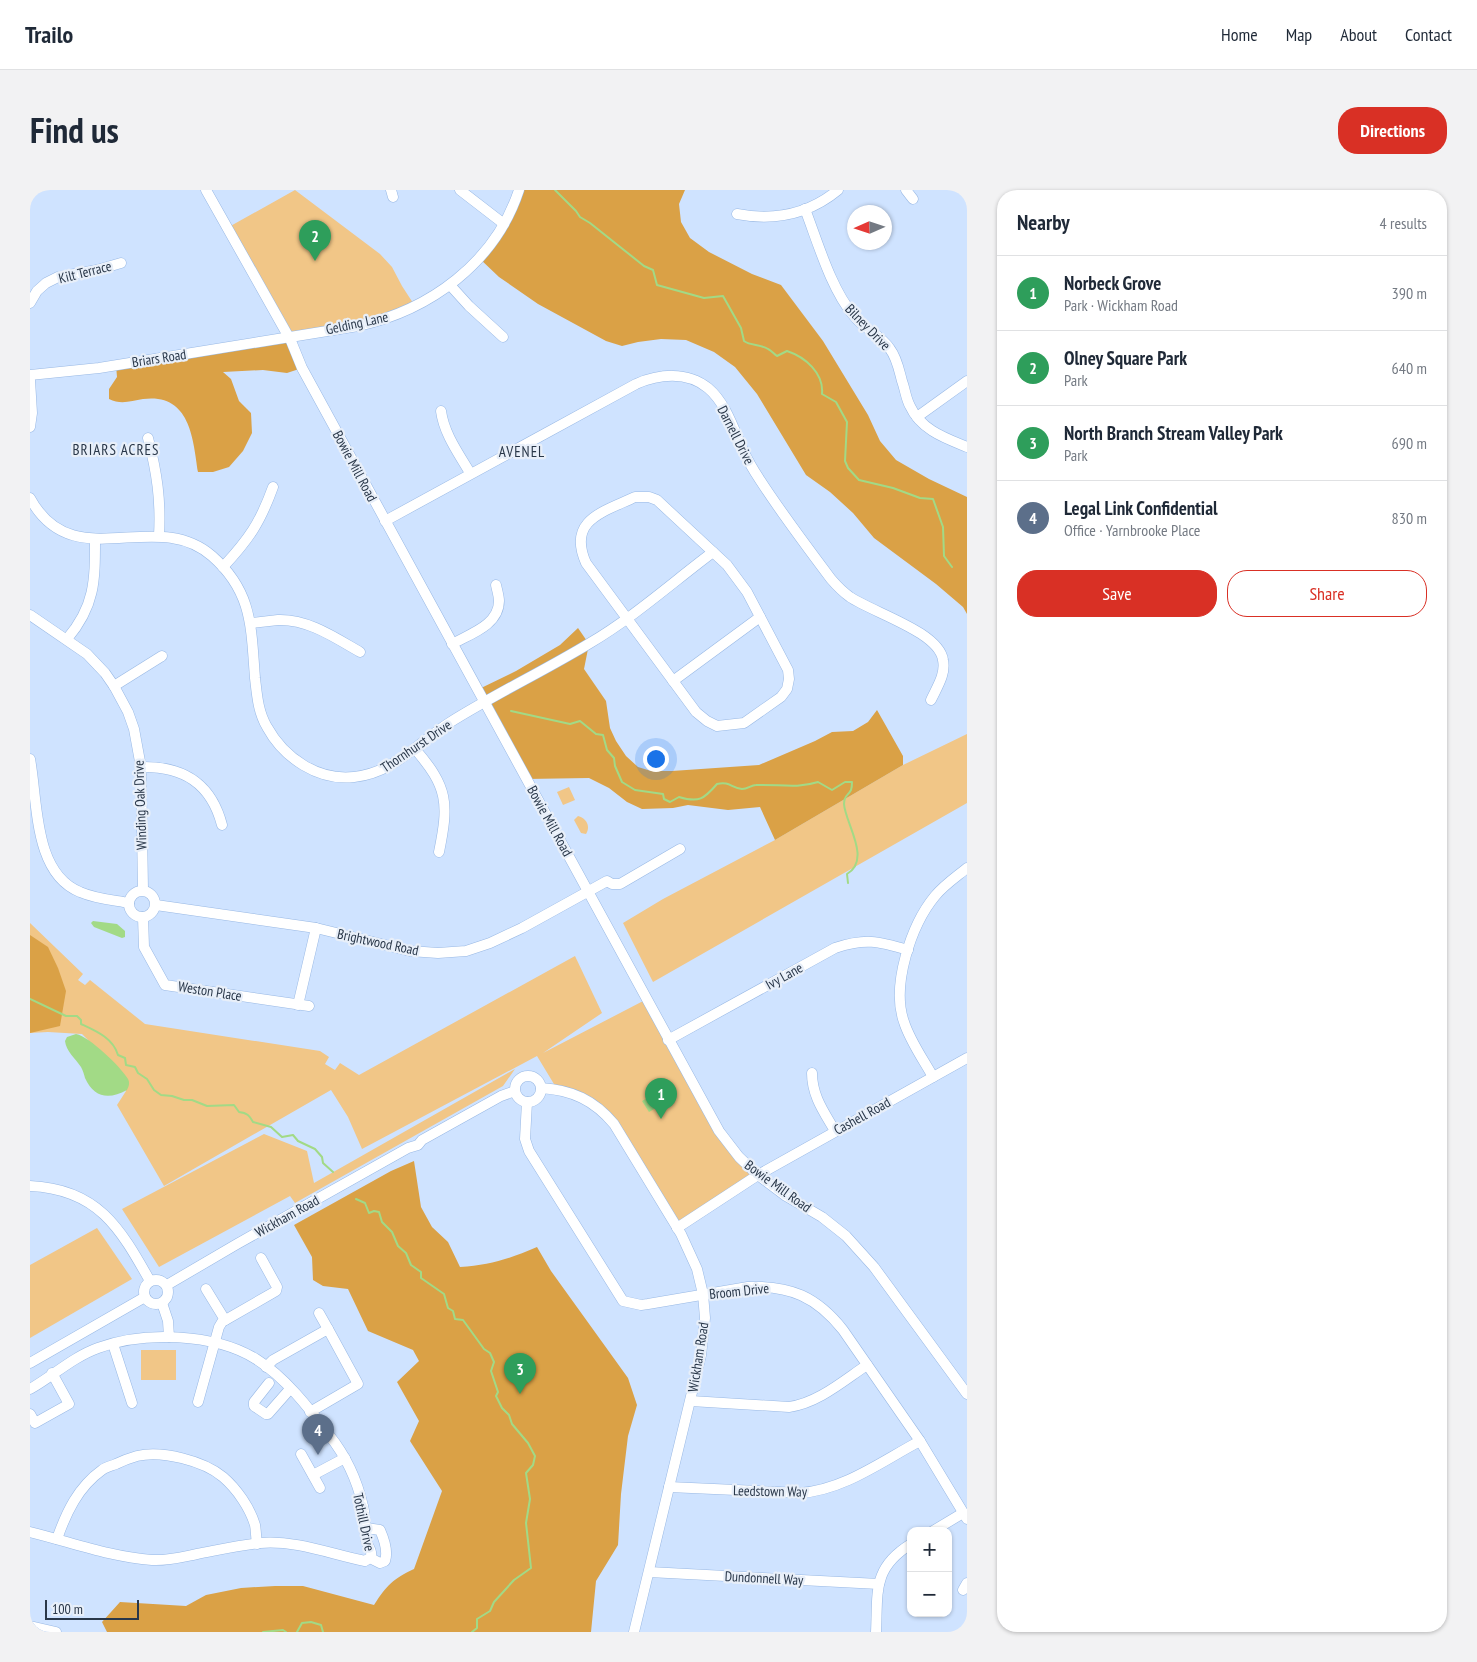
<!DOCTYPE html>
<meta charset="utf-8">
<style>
body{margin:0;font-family:"PT Sans Narrow",sans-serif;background:#f2f2f3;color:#1f2937}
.controls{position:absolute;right:15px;bottom:15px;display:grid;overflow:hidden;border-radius:10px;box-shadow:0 1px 4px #0004}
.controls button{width:45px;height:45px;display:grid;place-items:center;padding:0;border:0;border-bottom:1px solid #e0e1e3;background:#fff;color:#1f2937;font:25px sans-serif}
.compass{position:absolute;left:817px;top:15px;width:45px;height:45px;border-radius:50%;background:#fff;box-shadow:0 1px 4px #0004;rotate:267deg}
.scale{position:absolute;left:15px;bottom:12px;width:94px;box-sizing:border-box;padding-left:5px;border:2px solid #293749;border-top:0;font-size:14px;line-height:18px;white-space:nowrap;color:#293749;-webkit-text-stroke:4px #e8eff9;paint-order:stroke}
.you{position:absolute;left:625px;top:568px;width:18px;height:18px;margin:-12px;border:4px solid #fff;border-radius:50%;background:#1a73e8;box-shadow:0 0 0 8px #1a73e833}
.badge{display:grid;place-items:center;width:32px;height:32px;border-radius:50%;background:#d93025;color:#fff;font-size:16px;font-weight:700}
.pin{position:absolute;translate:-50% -41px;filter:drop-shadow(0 1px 2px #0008)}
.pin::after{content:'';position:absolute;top:26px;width:18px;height:15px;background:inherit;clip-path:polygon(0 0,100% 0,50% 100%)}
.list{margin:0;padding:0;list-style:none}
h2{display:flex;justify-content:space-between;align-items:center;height:65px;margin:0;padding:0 20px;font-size:21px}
h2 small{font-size:16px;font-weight:400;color:#747a83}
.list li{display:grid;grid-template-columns:32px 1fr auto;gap:15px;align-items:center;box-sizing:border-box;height:75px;padding:0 20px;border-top:1px solid #e0e1e3}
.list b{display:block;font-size:19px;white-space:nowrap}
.list p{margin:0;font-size:16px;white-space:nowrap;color:#747a83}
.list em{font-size:16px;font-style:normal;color:#747a83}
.actions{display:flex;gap:10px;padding:15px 20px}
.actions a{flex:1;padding:11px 0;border:1px solid #d93025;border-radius:20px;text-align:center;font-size:18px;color:#d93025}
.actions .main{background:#d93025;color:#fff}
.map{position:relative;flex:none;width:937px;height:1442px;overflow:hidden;border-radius:20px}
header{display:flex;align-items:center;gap:30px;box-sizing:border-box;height:70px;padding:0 25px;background:#fff;border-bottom:1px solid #e0e1e3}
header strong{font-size:24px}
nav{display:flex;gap:28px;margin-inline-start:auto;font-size:18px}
.intro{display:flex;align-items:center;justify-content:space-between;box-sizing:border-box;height:120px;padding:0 30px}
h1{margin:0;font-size:35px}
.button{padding:12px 22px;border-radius:20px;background:#d93025;color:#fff;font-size:18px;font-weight:700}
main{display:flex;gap:30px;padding:0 30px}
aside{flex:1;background:#fff;border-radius:20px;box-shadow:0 1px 4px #0004}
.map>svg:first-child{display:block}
.green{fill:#f1c687}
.forest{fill:#daa146}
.water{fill:#a2da86}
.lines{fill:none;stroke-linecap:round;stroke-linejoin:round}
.stream{stroke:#a2da86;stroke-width:2}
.minor-casing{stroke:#98b8e4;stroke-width:11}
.minor{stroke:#fff;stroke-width:10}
.labels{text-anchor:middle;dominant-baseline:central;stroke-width:4.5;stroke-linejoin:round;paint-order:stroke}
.street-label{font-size:14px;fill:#293749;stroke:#e8eff9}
.neighbourhood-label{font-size:15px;letter-spacing:1px;fill:#293749;stroke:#e8eff9}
</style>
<header>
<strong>Trailo</strong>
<nav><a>Home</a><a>Map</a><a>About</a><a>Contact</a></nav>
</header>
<div class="intro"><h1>Find us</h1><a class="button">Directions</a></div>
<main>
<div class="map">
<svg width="937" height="1442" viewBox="0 0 937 1442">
<rect width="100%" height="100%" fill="#cfe3ff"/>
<g class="green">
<polygon points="265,0 350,64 362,77 372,96 385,116 346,132 257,146 197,38"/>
<polygon points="937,544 937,613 623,792 593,733 633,709 745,650 873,575"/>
<polygon points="539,597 545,610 533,615 527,602"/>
<path d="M548,626C556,628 561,636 556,644L551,643L544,630Z"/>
<polygon points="0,733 53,784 48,790 55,795 60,790 115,834 290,861 299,867 295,874 305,880 310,873 329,885 545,766 572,823 513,863 617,809 671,910 728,985 647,1038 575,923 527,899 507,866 332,959 318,927 301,900 134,996 87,915 96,901 95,887 52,844 18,842 0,843"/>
<polygon points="485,879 473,896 265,1013 260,1006 129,1077 92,1019 234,944 277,961 284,993"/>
<polygon points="67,1038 102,1089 0,1148 0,1075"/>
<rect x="111" y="1160" width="35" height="30"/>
</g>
<g class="forest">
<polygon points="489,0 655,0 649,14 651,32 660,48 679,62 722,84 751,95 793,151 838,225 850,251 866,270 899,289 937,307 937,424 933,417 906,394 844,348 823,323 800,302 776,285 727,204 705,177 684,162 656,150 631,149 608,152 592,156 576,151 508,114 469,87 449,68"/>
<path d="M257,146L272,178L257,183L233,180L193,182L201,189L209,211L221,223L222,243L213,261L199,277L183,282H168C163,248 160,203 113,209C101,211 91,215 79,209V199L87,187L86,175Z"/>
<polygon points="548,438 559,454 554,479 576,511 580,538 586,551 596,566 608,577 621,581 642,581 729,575 785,551 802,542 823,541 838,532 847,520 873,566 873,575 745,650 730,617 698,620 658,615 643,618 612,619 597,612 579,598 559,588 496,589 447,500 486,481 530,455"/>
<polygon points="0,745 18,757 28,778 36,801 30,836 0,843"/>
<path d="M384,971L391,1017L402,1037L418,1052L430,1077C460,1075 479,1069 507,1057L521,1081L598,1188L607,1215L598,1246L591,1304L588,1355L566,1391L561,1442H77L72,1432L90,1412L156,1416L176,1405L211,1398L245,1396H273L344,1415C357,1395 363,1389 384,1379L412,1301L380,1251L389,1231L367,1192L389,1171L383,1160L338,1141L318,1099L293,1096L283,1090L282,1067L264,1035L361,981Z"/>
</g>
<g class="water">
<polygon points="63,731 87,734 95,741 95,747 92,748 64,737 61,733"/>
<path d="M46,844C60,847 91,877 98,889C100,893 99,896 97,900C79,910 64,908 55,888C54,884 53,881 51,877C45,868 36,861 35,851L37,847Z"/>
<polygon points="633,899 639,910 619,922 612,911"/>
</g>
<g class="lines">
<g class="stream">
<path d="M525,0L546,21L550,27L560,33L614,76L623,80L627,95L674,108L693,106L711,138L714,151C721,156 730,154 738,159C741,160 744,164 747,166L757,161C775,167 794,183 792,204L806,212L817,232L815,271L818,278L829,290L863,298L890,308L903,309L913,337L914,366L922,377"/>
<path d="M481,521L540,534L550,531L566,544L573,545L577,560L584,568L585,576L592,592L605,600L633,604L634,609L640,612L649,607C669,613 674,609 687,594C700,591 701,598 712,599C718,599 721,595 726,595C749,594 766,599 788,592L802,600L815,592H822C822,594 822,597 821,600C818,606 814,605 814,614C815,633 842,669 817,684L818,693"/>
<path d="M0,809L36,826H47L51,830V834C66,841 83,848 88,865L95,868L96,875L105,877L108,883L117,889L124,900L131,905L142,906L154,910H162L177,916L204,915L209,922C217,923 219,925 223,932L241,937L252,947L263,945L268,951L285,959L292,967L293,973L303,982"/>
<polyline points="326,1009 335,1013 339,1023 344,1021 349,1022 352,1032 362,1042 368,1056 376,1063 381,1075 391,1082 391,1088 414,1104 418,1118 423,1121 425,1129 433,1130 454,1159 460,1163 464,1172 461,1181 468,1202 466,1206 472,1218 479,1225 482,1234 498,1253 505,1266 503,1275 496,1283 500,1309 496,1333 501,1378 484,1390 464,1412 460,1421 447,1429 447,1438 442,1442"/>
<polyline points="233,1442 253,1440 256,1442"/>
<polyline points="267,1442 272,1433 281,1432 291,1435 293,1442"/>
</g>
<g class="minor-casing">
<g id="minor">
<polyline points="176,0 261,151 272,178 689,941 709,967 728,985 756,1006 792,1027 816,1046 844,1077 937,1204"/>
<polyline points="361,0 363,7"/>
<polyline points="430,0 474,34"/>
<polyline points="876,0 883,9"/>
<path d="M775,19C788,53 801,99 824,126C834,139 851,145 860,159C867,168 869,180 872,191C875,199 876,209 880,216C891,240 915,248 937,257"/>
<path d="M707,24C744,31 779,24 808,0"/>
<polyline points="420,95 439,116 473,147"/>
<polyline points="0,113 7,101 16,93 28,87 67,80 91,73"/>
<path d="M0,185L69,178L328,136C400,120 465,73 489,0"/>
<polyline points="0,190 2,223 0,237"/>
<path d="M411,221C414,244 429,264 440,283"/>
<polyline points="887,227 937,191"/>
<path d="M118,248C127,283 131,310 129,346"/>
<path d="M605,307H619L627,310L697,375L717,402L758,480L759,489L757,499L751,507L714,533L687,536L677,531L666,522L556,373C537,330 573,322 605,307Z"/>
<path d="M0,308C43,388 125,316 182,366C223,402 221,438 225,488C227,505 228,522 237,537C254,568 288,591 324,587C363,583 388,553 419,533C465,504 514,481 560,453C604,427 643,392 683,362"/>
<path d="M355,331L606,194C629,184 657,181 678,198C696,213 704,240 713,260C718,271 724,281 730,290C752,324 777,357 801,389C807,396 813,402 820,407C844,423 909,442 913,470C916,484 907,497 901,510"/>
<path d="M193,377C219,349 230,333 243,297"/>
<polyline points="0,425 57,464 75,483 84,496 98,522 104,539 111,577 113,700"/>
<path d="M221,433C230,432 239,431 248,430C278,429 304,447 330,462"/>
<path d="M37,449C65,416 65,391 65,350"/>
<path d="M422,454C440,444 469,435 469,411C469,406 467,400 466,395"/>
<polyline points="643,491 730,427"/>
<polyline points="84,496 132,466"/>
<path d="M385,559C418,597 419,613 409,662"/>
<path d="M0,569C8,611 3,683 50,702C66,709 83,710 99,713"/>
<path d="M111,577C153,576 181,593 192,635"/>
<circle cx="112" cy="714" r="13"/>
<polyline points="126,715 286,738 380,761 408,763 436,761 460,753 492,738 577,691 582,694 590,694 650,659"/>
<polyline points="113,727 114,757 135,795 279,816"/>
<polyline points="268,815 286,738"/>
<path d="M638,850L805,758C835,748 848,751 878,760"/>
<path d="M782,883C782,906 794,922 805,941"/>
<circle cx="498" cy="899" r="13"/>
<path d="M903,887C893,869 880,851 874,832C861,796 881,735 905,706C914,695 926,687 937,678"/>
<path d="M511,898C542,900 564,910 584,934L651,1044L667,1079L673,1104L675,1128L671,1165L604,1442"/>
<path d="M497,912L495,949L499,961L593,1111L611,1115L618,1114L718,1097C760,1095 787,1107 813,1140L890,1251L937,1329"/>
<path d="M0,996C68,999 90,1038 120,1091"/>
<polyline points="647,1038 728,985 937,868"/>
<circle cx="126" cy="1102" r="12"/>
<polyline points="137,1095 207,1054 378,958 388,955 392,950 471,906 485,901"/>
<polyline points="176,1099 195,1130"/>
<polyline points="132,1113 138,1131 139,1147"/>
<polyline points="289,1123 298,1139"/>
<polyline points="83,1154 102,1213"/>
<polyline points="0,1173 115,1107"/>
<polyline points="236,1177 243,1170 298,1139 328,1194 280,1222"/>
<polyline points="239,1193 224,1212 224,1216 236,1224 238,1224 260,1199"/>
<path d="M0,1199C23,1186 43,1167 68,1158C113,1141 184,1143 226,1169C255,1187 279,1218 299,1245C316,1266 327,1290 333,1316C336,1327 334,1339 336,1350C337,1356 343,1360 341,1367L335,1371C300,1364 267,1350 230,1353C209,1355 188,1360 167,1364C152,1367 137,1371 122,1370C80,1367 41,1352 0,1342"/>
<path d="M661,1211L759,1217C788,1213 813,1191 837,1175"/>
<polyline points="168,1212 189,1137 192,1132 246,1101 247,1097 231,1068"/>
<polyline points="0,1224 5,1233 39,1214 22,1183"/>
<polyline points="271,1264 290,1298"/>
<polyline points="283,1285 315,1268"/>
<path d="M639,1297L770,1303C814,1300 852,1271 890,1251"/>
<path d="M336,1338L350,1340C354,1349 358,1362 355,1371L350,1373L340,1368"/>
<polyline points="903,1341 933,1323"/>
<path d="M27,1349C36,1323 48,1297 72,1280C76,1277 81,1276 86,1274C92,1271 100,1268 107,1266C132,1260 174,1271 193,1287C207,1299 220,1318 225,1335C226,1340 226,1348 227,1354"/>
<polyline points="619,1382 849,1394"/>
<polyline points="933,1400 937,1393"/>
<polyline points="0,1436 26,1442"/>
<path d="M846,1442C848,1402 842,1378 881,1354"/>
</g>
</g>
<use href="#minor" class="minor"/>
</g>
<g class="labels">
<g class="street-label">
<text transform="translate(55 82) rotate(-14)">Kilt Terrace</text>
<text transform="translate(327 133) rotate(-12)">Gelding Lane</text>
<text transform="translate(838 137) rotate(46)">Bilney Drive</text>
<text transform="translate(129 168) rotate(-9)">Briars Road</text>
<text transform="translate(706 245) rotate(63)">Darnell Drive</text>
<text transform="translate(325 276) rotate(62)">Bowie Mill Road</text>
<text transform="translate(386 556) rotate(-34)">Thornhurst Drive</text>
<text transform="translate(110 615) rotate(-92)">Winding Oak Drive</text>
<text transform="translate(520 631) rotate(61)">Bowie Mill Road</text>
<text transform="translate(348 752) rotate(12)">Brightwood Road</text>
<text transform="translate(754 786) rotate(-29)">Ivy Lane</text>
<text transform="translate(180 801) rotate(9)">Weston Place</text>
<text transform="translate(832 926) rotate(-29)">Cashell Road</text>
<text transform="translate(748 996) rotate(36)">Bowie Mill Road</text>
<text transform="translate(257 1026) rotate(-29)">Wickham Road</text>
<text transform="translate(709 1101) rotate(-6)">Broom Drive</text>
<text transform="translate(668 1167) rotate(-81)">Wickham Road</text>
<text transform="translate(740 1301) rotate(1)">Leedstown Way</text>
<text transform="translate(334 1332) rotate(78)">Tothill Drive</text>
<text transform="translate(734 1388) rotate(3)">Dundonnell Way</text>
</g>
<g class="neighbourhood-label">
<text x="86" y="259">BRIARS ACRES</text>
<text x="492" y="261">AVENEL</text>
</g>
</g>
</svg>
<div class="controls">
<button>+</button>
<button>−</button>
</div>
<svg class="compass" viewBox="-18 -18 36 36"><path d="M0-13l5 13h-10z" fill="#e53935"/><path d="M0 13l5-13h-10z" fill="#747a83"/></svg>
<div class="scale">100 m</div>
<div class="you"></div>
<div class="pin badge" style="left:631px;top:929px;background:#2e9e5b">1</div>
<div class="pin badge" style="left:285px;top:71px;background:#2e9e5b">2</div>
<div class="pin badge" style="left:490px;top:1204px;background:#2e9e5b">3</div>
<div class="pin badge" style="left:288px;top:1265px;background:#5c6f8a">4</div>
</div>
<aside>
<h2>Nearby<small>4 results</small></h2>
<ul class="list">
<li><span class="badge" style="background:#2e9e5b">1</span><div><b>Norbeck Grove</b><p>Park · Wickham Road</p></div><em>390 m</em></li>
<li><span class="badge" style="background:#2e9e5b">2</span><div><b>Olney Square Park</b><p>Park</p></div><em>640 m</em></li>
<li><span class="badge" style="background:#2e9e5b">3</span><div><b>North Branch Stream Valley Park</b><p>Park</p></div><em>690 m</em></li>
<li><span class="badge" style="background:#5c6f8a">4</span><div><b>Legal Link Confidential</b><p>Office · Yarnbrooke Place</p></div><em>830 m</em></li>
</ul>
<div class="actions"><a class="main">Save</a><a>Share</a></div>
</aside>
</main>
